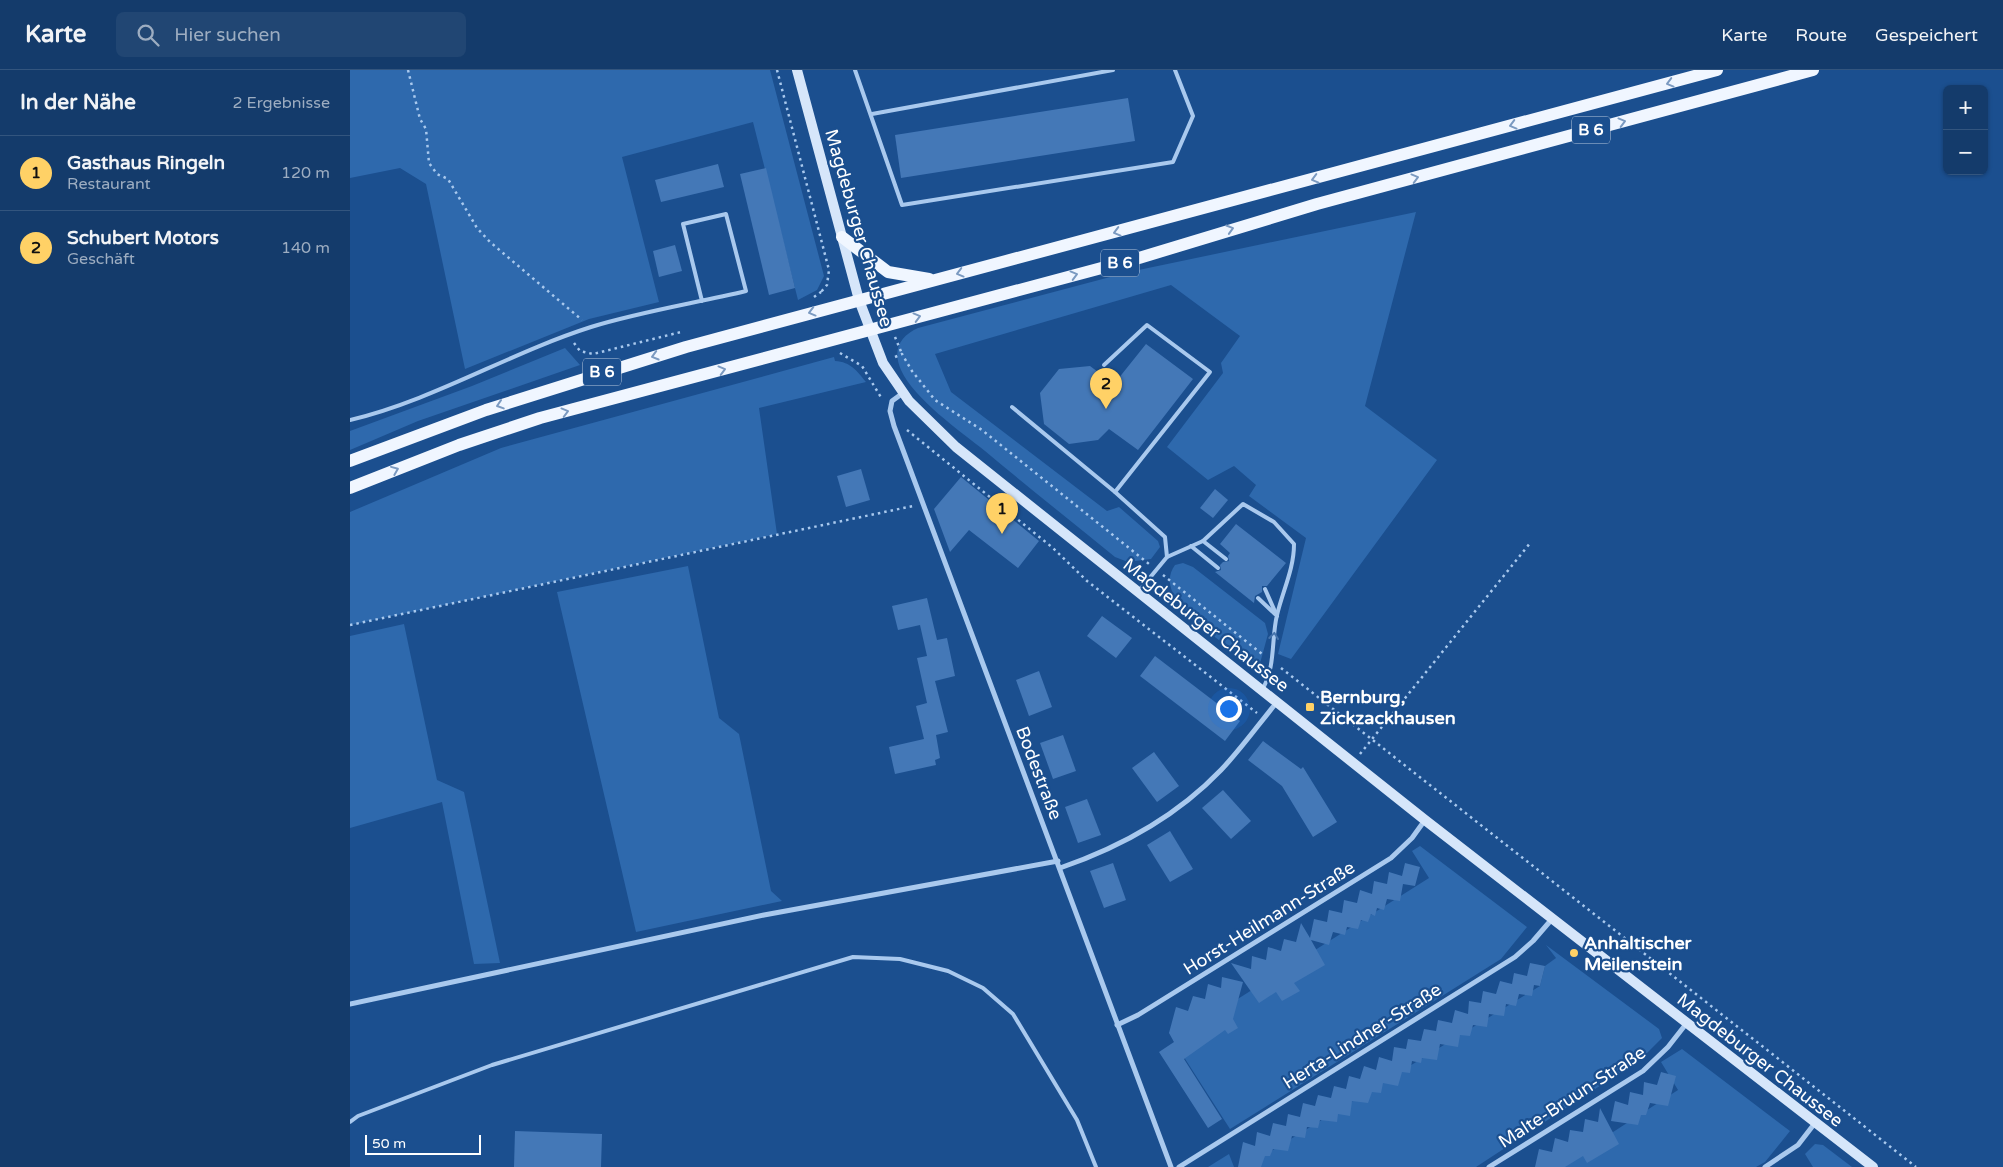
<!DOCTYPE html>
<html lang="de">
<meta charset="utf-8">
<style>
body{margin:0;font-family:"Varela Round",sans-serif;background:#214673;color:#f1f3f6}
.controls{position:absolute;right:15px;top:15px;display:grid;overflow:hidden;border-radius:8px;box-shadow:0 1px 4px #0004}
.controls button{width:45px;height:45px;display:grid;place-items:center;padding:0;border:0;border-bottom:1px solid #33557e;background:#143b6b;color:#f1f3f6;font:25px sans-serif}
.scale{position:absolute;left:15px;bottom:12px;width:116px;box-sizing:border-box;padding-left:5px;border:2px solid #fff;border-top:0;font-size:14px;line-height:18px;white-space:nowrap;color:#fff;-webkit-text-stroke:4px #1b4f8f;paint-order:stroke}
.you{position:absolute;left:878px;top:638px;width:18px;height:18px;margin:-12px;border:4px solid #fff;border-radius:50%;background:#1a73e8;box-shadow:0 0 0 8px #1a73e833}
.badge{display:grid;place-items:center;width:32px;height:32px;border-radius:50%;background:#ffd166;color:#111;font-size:16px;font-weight:700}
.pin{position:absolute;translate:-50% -41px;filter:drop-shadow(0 1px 2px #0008)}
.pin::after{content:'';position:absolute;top:26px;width:18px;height:15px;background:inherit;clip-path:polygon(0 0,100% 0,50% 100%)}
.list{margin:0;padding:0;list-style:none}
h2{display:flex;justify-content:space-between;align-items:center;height:65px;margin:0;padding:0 20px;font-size:21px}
h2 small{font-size:16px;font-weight:400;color:#9dadc1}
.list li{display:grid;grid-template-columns:32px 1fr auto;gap:15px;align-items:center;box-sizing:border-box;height:75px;padding:0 20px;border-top:1px solid #33557e}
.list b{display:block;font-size:19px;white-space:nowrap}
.list p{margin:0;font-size:16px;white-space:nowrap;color:#9dadc1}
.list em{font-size:16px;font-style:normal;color:#9dadc1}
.icon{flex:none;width:28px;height:28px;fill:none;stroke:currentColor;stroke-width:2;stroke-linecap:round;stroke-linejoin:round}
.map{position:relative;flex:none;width:1653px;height:1097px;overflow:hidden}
header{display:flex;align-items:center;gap:30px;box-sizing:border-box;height:70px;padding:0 25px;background:#143b6b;border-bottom:1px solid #33557e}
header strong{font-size:24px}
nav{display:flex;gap:28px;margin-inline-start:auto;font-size:18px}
.search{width:350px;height:45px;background:#214673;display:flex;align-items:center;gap:12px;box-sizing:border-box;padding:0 18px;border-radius:8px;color:#9dadc1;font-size:19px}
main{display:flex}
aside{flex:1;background:#143b6b}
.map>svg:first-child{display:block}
.green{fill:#2e69ad}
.building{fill:#4478b7}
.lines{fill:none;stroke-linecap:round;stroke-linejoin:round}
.path{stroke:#a9c9ee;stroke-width:2.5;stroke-dasharray:2.5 4;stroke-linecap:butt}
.service{stroke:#a9c9ee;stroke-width:4}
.minor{stroke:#a9c9ee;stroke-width:5}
.secondary{stroke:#d6e6fa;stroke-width:10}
.primary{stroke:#f0f6ff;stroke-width:12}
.oneway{stroke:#7b9ac1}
.oneway2{stroke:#4674ac}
.poi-dot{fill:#ffd166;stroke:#1b4f8f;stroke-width:2}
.labels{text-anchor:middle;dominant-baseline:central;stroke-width:4.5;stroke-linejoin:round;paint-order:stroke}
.shield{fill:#1b4f8f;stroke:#bbcadd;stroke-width:1}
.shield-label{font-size:16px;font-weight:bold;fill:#fff}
.street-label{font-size:18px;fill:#fff;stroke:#1b4f8f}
.poi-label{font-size:18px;font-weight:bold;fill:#fff;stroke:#1b4f8f;text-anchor:start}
</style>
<header>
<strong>Karte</strong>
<div class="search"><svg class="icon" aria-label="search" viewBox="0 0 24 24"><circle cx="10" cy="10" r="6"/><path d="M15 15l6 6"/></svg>Hier suchen</div>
<nav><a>Karte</a><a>Route</a><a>Gespeichert</a></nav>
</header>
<main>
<aside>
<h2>In der Nähe<small>2 Ergebnisse</small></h2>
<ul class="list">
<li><span class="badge">1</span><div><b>Gasthaus Ringeln</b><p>Restaurant</p></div><em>120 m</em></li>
<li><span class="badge">2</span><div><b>Schubert Motors</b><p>Geschäft</p></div><em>140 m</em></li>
</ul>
</aside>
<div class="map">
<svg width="1653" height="1097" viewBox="0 0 1653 1097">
<rect width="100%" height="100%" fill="#1b4f8f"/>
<g class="green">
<polygon points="0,0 420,0 474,206 467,220 448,230 403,52 272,87 309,232 239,249 115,299 76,114 50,98 0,108"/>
<path d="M1066,142L1015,336L1087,390L941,589L928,584L956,468L899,426L906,415L884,396L858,410L817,377L873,303L871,293L890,266L821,215L585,284L601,322L757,441L769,437L808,471L810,477L801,489L778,492L765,487C722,452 678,417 635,381C610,361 564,329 551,300C542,280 550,266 568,258L779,202Z"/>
<polygon points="215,278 230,295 68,351 0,380 0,361 122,316"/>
<path d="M484,287L485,291C501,292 507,301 516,312L409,338L427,464L0,555V442L151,378Z"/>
<path d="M833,493L843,497L915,553L918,564L909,597C884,579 798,532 825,495Z"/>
<polygon points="338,496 369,648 389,664 421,821 432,831 286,862 207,522"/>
<polygon points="54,554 87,710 114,722 150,893 124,894 92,732 0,758 0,566"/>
<polygon points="1070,776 1177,857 1151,889 880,1059 823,970 1079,808 1062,781"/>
<polygon points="1196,875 1309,959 1312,968 1291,989 1126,1097 895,1097 1190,916 1195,896 1206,888"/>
<polygon points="1332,979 1440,1061 1415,1092 1406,1097 1209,1097 1328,1020 1311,992"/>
<polygon points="1465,1074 1473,1075 1502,1097 1463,1097 1455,1084"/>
<polygon points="879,1084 884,1097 858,1097"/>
</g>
<g class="building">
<polygon points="778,28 785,71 551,108 545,65"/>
<polygon points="368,94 374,117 311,132 305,110"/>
<polygon points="416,98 445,218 419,225 390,104"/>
<polygon points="325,175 332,201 309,207 303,181"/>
<polygon points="796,274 843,309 788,380 759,359 748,370 719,374 694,354 690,323 709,299 740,296 764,314"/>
<polygon points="511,399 520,430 496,437 487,406"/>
<polygon points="611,407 689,471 668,498 619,460 600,482 584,439"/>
<polygon points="865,419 878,430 863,448 850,438"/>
<polygon points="886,454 936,493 917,516 912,516 912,522 905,526 904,533 865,502 871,500 870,495 873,492 879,491 878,486 880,483 870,474"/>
<polygon points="577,528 587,570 597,568 605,606 585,611 598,662 586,665 590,688 585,690 586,695 545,704 539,677 574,669 566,636 577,633 567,588 577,586 570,555 548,560 542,536"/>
<polygon points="752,546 782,568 766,588 737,566"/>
<polygon points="805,586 890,651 875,671 790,606"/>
<polygon points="689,601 702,637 679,646 666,610"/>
<polygon points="713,665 726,701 703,709 690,673"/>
<polygon points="913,671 951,699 953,697 987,752 963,767 932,716 898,690"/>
<polygon points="804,682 829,716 807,732 782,698"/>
<polygon points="873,720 901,751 881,769 852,738"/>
<polygon points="737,729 751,765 728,773 715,737"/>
<polygon points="820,761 843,799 820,812 797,775"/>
<polygon points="763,793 776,830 754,838 740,801"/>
<polygon points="1055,793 1070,797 1065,816 1053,814 1050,831 1037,829 1034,840 1027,838 1025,846 1021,844 1018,852 1011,850 1008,859 997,857 995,865 983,862 979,875 961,870 975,895 944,913 950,921 932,931 926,922 909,933 881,893 901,899 902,886 916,890 918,877 931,881 934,869 946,872 951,853 960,868 964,849 977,852 979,840 992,843 994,830 1007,833 1010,820 1022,824 1024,811 1037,814 1039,802 1052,806"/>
<polygon points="1180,893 1195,896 1190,916 1184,915 1182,926 1169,924 1166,936 1156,934 1154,946 1139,944 1137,957 1123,955 1120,966 1110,965 1108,977 1090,974 1087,990 1072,988 1071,993 1062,991 1060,1003 1052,1002 1048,1016 1033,1013 1031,1023 1022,1022 1018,1033 1002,1031 1000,1046 988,1044 987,1052 970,1050 968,1058 957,1057 955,1068 942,1066 938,1081 923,1079 920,1086 915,1086 911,1097 888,1097 893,1072 905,1076 907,1062 920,1066 923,1053 936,1056 938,1044 950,1047 953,1033 965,1036 968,1025 981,1028 984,1016 996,1019 999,1006 1010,1009 1014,996 1026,1000 1029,987 1042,991 1044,977 1056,979 1058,969 1071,971 1074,959 1086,961 1088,950 1102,953 1105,940 1118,944 1119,931 1131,933 1133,921 1146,924 1150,911 1162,914 1164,903 1177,906"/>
<polygon points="872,907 893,912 883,949 888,958 878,964 875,960 834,989 872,1049 858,1058 809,982 824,972 819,963 826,937 838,941 843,926 855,929 858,914 871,918"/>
<polygon points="1311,1002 1326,1006 1318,1036 1300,1033 1296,1045 1291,1045 1288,1055 1261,1051 1265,1031 1278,1035 1280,1022 1293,1025 1294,1012 1307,1015"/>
<polygon points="1250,1038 1269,1074 1237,1093 1233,1086 1215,1097 1185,1097 1189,1079 1202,1082 1205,1068 1218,1072 1220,1060 1233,1062 1235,1049 1248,1052"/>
<polygon points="165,1061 252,1064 251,1097 164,1097"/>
</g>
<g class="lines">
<g class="path">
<polyline points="58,0 70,49 76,59 79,93 87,104 98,109 127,158 140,172 232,250"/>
<polyline points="427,0 479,200 477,215 471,222"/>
<polyline points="464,227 471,222 472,226"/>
<polyline points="545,267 552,284"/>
<polyline points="224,273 230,281 243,284 331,262"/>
<polyline points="490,283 512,296 532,329"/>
<polyline points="545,287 552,284 562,301 585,330 632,360 799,494"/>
<polyline points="557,360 703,478 737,511 907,643"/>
<polyline points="813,505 912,584"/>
<polyline points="0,555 563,436"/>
<polyline points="931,598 1566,1097"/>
<polyline points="1010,684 1181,472"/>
</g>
<g class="service">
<polyline points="505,0 552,135 823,92 843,46 825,0"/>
<polyline points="522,44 763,0"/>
<polyline points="754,295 797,255 860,302 765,422"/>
<polyline points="662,337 765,422 815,467 817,487"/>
<path d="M0,350C84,330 159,283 241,257C289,242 346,233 396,221L376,144L333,154L352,231"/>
<path d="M853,471L893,434L924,452L944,474C944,499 933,520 927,545C921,570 926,597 912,620"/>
<polyline points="841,476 868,498"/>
<polyline points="915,519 927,546"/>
<polyline points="788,522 817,487 853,471 876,489"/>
<polyline points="908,528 925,544"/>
<polyline points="0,1052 8,1046 142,995 503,887 550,889 598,901 633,918 663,944 727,1050 746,1097"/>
</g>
<g class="minor">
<polyline points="553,323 542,331 540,341 544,356 821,1097"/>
<path d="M710,798C771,777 826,747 871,700C891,679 908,655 927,632"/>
<polyline points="0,934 414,845 708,791"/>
<polyline points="767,955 788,945 1041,788 1062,768 1075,750"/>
<polyline points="829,1097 1165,887 1183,871 1202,849"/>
<polyline points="1139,1097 1293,1001 1318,977 1336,954"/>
<polyline points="1415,1097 1448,1075 1465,1053"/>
</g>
<polyline class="secondary" points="447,0 509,230 533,293 559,331 606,377 1075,750 1523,1097"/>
<g class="primary">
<polyline points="492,167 538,202 579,209"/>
<polyline points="0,391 136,340 336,277 1367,0"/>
<polyline points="0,418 109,375 190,348 789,188 967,134 1463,0"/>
</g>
</g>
<defs><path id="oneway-chevron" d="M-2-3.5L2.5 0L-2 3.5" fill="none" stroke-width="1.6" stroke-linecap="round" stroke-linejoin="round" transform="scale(1.25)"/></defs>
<g class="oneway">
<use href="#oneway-chevron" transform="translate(1320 13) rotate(165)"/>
<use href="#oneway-chevron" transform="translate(1272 52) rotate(-15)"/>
<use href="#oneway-chevron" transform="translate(1163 55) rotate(165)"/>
<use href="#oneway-chevron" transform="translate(1065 108) rotate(-15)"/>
<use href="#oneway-chevron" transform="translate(965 109) rotate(165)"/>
<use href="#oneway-chevron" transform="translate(880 159) rotate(-17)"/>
<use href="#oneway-chevron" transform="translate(767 162) rotate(165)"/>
<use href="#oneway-chevron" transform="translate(610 203) rotate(165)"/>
<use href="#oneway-chevron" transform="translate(724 205) rotate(-15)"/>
<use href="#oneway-chevron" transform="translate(462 242) rotate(165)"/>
<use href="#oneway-chevron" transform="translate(567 247) rotate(-15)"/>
<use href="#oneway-chevron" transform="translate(305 286) rotate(164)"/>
<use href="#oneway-chevron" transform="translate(372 300) rotate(-15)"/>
<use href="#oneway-chevron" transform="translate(150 335) rotate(162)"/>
<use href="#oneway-chevron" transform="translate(215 342) rotate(-15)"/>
<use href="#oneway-chevron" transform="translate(45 400) rotate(-22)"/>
</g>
<use class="oneway2" href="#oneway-chevron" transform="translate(924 566) rotate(-83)"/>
<g class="poi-dot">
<rect x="955" y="632" width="10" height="10" rx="2.5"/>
<circle cx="1224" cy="883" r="5"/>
</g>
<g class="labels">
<g class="shield">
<rect x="1222" y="46.5" width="38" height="27" rx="4"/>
<rect x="751" y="179.5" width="38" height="27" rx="4"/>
<rect x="233" y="288.5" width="38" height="27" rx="4"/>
</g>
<g class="shield-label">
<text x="1241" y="60">B 6</text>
<text x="770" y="193">B 6</text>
<text x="252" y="302">B 6</text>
</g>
<g class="street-label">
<text transform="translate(509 158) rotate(74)">Magdeburger Chaussee</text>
<text transform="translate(856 555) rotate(38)">Magdeburger Chaussee</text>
<text transform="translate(689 703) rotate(69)">Bodestraße</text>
<text transform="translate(919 848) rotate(-32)">Horst-Heilmann-Straße</text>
<text transform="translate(1012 966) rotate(-32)">Herta-Lindner-Straße</text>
<text transform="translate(1410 990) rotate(38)">Magdeburger Chaussee</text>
<text transform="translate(1222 1027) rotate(-33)">Malte-Bruun-Straße</text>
</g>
<g class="poi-label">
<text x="970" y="627">Bernburg,<tspan x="970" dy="21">Zickzackhausen</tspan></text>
<text x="1234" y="873">Anhaltischer<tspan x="1234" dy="21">Meilenstein</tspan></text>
</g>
</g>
</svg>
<div class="controls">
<button>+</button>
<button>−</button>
</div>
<div class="scale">50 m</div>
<div class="you"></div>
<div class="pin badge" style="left:652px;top:464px">1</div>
<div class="pin badge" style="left:756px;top:339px">2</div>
</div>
</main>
